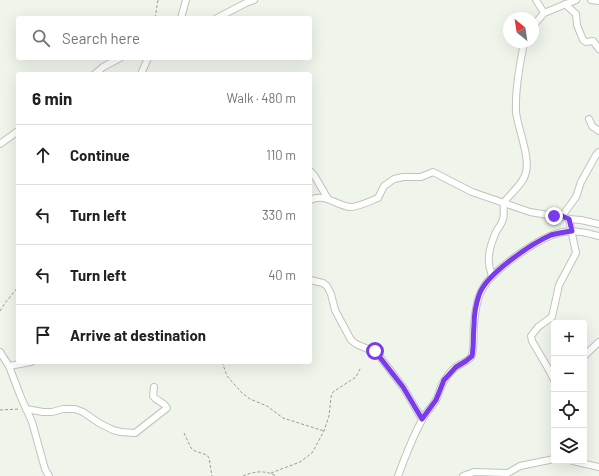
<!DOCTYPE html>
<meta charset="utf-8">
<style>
body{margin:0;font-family:Barlow,sans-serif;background:#f6f6f6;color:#202124}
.controls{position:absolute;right:12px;bottom:12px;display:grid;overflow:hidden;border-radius:4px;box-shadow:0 4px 16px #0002}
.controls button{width:36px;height:36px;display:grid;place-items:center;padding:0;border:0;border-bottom:1px solid #e0e0e0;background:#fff;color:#202124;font:20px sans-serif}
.compass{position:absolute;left:503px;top:12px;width:36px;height:36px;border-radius:50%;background:#fff;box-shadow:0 4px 16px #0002;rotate:330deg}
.stop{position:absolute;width:12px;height:12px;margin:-9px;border:3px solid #7c3aed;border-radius:50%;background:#fff}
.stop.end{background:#7c3aed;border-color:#fff;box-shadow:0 1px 4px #0008}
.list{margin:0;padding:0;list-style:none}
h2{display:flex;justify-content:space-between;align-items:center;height:52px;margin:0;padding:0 16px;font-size:17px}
h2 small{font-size:13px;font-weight:400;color:#757577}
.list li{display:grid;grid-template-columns:26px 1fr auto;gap:12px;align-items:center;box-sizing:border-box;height:60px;padding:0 16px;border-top:1px solid #e0e0e0}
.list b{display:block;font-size:15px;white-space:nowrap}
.list em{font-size:13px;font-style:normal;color:#757577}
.icon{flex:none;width:22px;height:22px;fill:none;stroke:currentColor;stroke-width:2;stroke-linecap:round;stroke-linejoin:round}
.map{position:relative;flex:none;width:599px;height:476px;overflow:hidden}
.search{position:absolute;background:#fff;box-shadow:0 4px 16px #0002;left:16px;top:16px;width:296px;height:44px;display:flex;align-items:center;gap:10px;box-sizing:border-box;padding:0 14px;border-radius:4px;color:#757577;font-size:15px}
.panel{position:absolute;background:#fff;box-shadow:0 4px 16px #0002;left:16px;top:72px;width:296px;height:292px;border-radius:4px}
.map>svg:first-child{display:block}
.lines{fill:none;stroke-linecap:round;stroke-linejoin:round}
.minor-casing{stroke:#c0c4bb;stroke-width:8}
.path{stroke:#999c96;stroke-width:1;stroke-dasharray:3 2;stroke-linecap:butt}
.minor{stroke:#fff;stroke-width:6}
.route{stroke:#7c3aed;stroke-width:5}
</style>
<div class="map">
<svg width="599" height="476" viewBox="0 0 599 476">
<rect width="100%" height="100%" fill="#f0f5ec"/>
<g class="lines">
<g class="minor-casing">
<g id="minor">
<polyline points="536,0 544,13"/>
<polyline points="591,0 599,1"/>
<polyline points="565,4 576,14 577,25 583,40 586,42 593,41 599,49"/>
<polyline points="181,18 186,0"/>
<polyline points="217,18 246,3 254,0"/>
<polyline points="533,26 544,13 576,0"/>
<polyline points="95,74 103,67 120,58"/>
<polyline points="141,74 148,58"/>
<polyline points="589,119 592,126 599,131"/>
<polyline points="0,144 18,131"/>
<polyline points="310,171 314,175 328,199"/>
<path d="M310,200C326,193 335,205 350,207C359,207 370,201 378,198L384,186L394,179L403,177H421L433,172L472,192L530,212L554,216H562L569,219L581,220L599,224"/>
<polyline points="562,216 576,197 581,182 596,155 599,152"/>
<path d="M492,276C486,260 489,248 496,232C498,228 502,224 503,219C505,213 502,206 505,201C512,192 524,183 526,172C530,156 518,129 516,112C515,88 520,65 524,42"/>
<polyline points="310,280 323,283 327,286 331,294 335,310 351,340 356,344 377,353 403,387 422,419"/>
<polyline points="0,352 9,366 20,395 32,422 45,469 49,476"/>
<polyline points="584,356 599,342"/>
<polyline points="9,366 31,362"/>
<polyline points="549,370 554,380"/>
<polyline points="554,370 549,370 532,341 531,336 538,327 552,317 559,285 576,253 569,219"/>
<path d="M26,409L43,412H52L63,409H75L83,412L99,423L113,430L121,432L135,433L167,408C163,401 157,402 153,396L154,387"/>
<polyline points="573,461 599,467"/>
<path d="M398,476C405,457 412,438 422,420C425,413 432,407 436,400C439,394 440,387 444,381C447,376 452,370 456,367C461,363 467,362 471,357C475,350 473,332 474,324C475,314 476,303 480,294C488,272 540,236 563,232C575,230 587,233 599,236"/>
<polyline points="463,476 474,472 508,473 520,466 554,459"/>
</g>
</g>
<g class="path">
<polyline points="155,18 158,0"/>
<polyline points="0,311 5,303 18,287"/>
<polyline points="222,362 227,376 242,393 250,399 267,406 283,418 324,431"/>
<polyline points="0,410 20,409"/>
<polyline points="184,433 191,448 195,451 207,455 209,458 212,476"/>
<polyline points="271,473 300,462 312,453 324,431 329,416 331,397 333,392 356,377 361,367"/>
<path d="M243,476C254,471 266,470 276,476"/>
</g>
<use href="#minor" class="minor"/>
</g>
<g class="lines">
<path class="route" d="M375,351L403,387L422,419L436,400L444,380L456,367L466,361L472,356C474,346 473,335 474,325C474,316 476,304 479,295C486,274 531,244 551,235C558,233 565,232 572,231L569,219L562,216H554"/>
</g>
</svg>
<div class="controls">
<button>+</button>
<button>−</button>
<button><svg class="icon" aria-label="locate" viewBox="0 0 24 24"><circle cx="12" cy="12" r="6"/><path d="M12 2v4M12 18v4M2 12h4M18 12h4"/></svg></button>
<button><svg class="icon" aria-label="layers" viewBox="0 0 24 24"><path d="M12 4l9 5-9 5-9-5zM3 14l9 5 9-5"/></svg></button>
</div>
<svg class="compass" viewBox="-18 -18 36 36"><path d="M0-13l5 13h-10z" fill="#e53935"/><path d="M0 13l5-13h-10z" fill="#757577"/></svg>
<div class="stop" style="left:375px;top:351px"></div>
<div class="stop end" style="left:554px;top:216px"></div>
<div class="search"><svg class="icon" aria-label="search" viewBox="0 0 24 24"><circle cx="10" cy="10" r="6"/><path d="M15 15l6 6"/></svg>Search here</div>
<section class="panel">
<h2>6 min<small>Walk · 480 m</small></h2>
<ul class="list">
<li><svg class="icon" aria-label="ahead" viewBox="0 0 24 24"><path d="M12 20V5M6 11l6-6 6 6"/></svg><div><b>Continue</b></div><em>110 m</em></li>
<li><svg class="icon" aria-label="left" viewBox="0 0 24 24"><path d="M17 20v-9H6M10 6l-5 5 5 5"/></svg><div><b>Turn left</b></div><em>330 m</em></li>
<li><svg class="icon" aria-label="left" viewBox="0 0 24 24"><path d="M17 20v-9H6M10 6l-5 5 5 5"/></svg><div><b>Turn left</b></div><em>40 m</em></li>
<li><svg class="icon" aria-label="arrive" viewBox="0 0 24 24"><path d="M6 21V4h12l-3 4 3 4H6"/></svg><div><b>Arrive at destination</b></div></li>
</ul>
</section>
</div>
